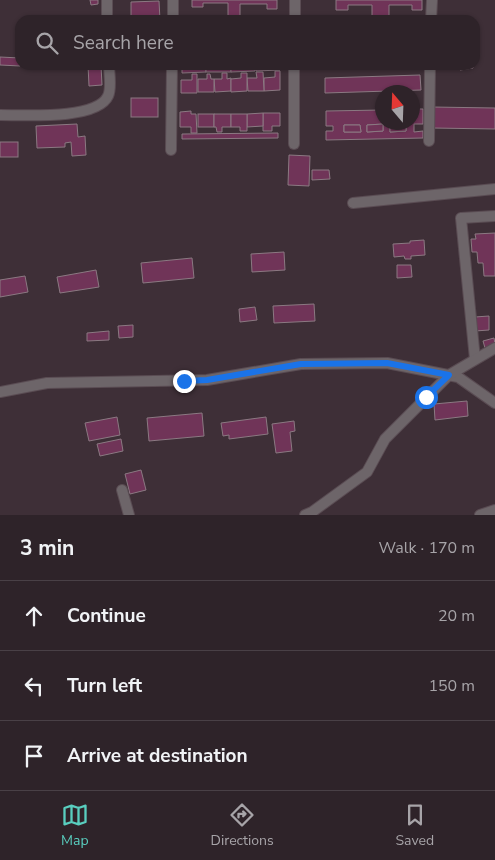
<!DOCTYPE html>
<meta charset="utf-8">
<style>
body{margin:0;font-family:"Nunito Sans",sans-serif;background:#3a2f35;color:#f1f3f6}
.compass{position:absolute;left:375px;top:85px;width:45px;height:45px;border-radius:50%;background:#2e2329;box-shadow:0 1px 4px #0004;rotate:341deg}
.stop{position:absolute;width:15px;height:15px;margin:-11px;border:4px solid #1a73e8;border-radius:50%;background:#fff}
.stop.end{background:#1a73e8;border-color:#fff;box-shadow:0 1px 5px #0008}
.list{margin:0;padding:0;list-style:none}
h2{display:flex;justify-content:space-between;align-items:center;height:65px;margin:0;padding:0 20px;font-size:21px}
h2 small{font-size:16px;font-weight:400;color:#a7a4a8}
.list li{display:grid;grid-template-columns:32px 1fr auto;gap:15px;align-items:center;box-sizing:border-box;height:70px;padding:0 20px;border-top:1px solid #494046}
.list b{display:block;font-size:19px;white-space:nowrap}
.list em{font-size:16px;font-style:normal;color:#a7a4a8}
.icon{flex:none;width:28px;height:28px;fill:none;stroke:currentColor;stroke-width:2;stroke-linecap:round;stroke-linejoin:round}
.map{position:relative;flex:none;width:495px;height:515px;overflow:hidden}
.search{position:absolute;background:#2e2329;box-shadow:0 1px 4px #0004;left:15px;right:15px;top:15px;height:55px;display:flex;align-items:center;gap:12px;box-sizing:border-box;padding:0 18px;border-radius:15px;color:#a7a4a8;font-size:19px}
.sheet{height:275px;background:#2e2329}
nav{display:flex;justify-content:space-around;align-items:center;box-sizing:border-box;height:70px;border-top:1px solid #494046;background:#2e2329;font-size:14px;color:#a7a4a8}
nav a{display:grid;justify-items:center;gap:2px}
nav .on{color:#59cebf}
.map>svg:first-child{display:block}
.building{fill:#703458;stroke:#8b7982;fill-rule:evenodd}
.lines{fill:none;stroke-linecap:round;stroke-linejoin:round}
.minor-casing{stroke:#5a4c53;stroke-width:12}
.minor{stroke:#6d6569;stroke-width:10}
.route{stroke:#1a73e8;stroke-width:6}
</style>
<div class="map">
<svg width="495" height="515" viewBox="0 0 495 515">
<rect width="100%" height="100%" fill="#3e2f37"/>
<g class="building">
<polygon points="90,0 98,0 98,4 91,5"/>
<polygon points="192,0 277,0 277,9 267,9 267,4 240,4 240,20 228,20 228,3 203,3 203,7 192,7"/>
<polygon points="336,0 422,0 422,10 412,10 412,5 389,5 389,20 372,20 372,5 348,5 348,10 336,10"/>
<polygon points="159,1 160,20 131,20 131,2"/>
<polygon points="0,57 20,58 20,66 0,65"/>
<polygon points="88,65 101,65 102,85 89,86"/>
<polygon points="134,65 164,65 164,67 134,68"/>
<polygon points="182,65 206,65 206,72 182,73"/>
<rect x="206" y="65" width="25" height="7"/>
<polygon points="231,65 255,65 255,71 231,72"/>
<polygon points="256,65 280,65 280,70 256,71"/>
<polygon points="325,65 418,65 418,68 325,69"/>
<polygon points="459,65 473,65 473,68 460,70"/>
<polygon points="275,71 280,71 280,90 264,91 264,78 275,77"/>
<polygon points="256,72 263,72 264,91 248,91 247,78 257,78"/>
<polygon points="222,73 227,73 227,79 231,78 231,91 215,92 214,79 222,79"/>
<polygon points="241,73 247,73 247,91 231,92 231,79 241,78"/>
<polygon points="192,74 197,74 197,93 181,93 181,80 192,80"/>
<polygon points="207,74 210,74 211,79 214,79 214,92 198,92 198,79 207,79"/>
<polygon points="420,75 421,90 325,93 325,78"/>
<rect x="131" y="98" width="27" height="19"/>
<polygon points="432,107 495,108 495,129 432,128"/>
<path d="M412,109H423V124H414V132L423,131V138L326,140V131H333V126H326V111L382,110V122H412ZM383,124V131L367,132V125ZM406,124V131L390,132V125ZM344,125H360L361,132H344Z"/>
<polygon points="191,111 191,114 196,114 197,133 191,133 191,127 180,127 180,112"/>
<polygon points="263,113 280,113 280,126 272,126 272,131 263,131"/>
<polygon points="263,113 263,126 247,127 247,114"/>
<rect x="198" y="114" width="16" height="13"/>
<polygon points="214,114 231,114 231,127 222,127 222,132 217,132 216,127 214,127"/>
<polygon points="231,114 247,114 247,131 240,131 240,127 231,127"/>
<polygon points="77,124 78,137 85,136 86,155 72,156 71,142 65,143 65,147 37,148 36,126"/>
<polygon points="383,124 383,131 367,132 367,125"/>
<polygon points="406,124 406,131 390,132 390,125"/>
<polygon points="344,125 360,125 361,132 344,132"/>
<polygon points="278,133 278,138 182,139 182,134"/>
<rect x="0" y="142" width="18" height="15"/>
<polygon points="289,155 310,156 309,186 288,185"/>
<polygon points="312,170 329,170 330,179 312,180"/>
<polygon points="495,233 495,276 484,276 483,263 478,263 477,252 472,252 471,239 476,239 475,234"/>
<polygon points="424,240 425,255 411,256 411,259 405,259 404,256 394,257 393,244 410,243 410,241"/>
<polygon points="284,252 285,270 252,272 251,254"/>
<polygon points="192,258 194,278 143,283 141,263"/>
<polygon points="397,265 411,265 412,277 397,278"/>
<polygon points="96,270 99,287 60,293 57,277"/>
<polygon points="25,276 28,292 0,297 0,280"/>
<polygon points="314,304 315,321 274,323 273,306"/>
<polygon points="255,307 257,320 240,322 239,309"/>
<polygon points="489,316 489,330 475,331 475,317"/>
<polygon points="133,325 133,337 119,338 118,326"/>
<polygon points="109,331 109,340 87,341 87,333"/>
<polygon points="494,338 495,344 485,348 483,341"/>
<polygon points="467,401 468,416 435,420 434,404"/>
<polygon points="202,413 204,436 149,441 147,418"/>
<polygon points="117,417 120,435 89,441 85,423"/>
<polygon points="266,417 268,434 229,439 229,435 223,436 221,423"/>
<polygon points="294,421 295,431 290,432 292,451 276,453 272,424"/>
<polygon points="121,439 123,451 100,456 97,444"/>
<polygon points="141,470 146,490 130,494 125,474"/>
</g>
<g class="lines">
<g class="minor-casing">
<g id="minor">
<polyline points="107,0 107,20"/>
<polyline points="173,20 173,0"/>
<polyline points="295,20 295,0"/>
<polyline points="431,20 432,0"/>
<path d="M0,115C24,115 97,120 108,96C112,88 109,74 109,65"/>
<polyline points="429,141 430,65"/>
<polyline points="294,144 294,65"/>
<polyline points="171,150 172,65"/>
<polyline points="353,203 495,189"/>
<polyline points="475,359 461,218 495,216"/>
<polyline points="0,392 47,383 207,380 301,364 387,363 458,377 495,403"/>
<polyline points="122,490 129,515"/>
<polyline points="305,515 312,512 367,472 385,439 449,375 495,348"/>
<polyline points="480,515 495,510"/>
</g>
</g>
<use href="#minor" class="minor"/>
</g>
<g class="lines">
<polyline class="route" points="184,381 207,380 301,364 387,363 449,375 426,397"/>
</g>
</svg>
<svg class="compass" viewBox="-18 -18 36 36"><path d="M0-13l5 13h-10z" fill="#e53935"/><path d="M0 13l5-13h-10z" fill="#a7a4a8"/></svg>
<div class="stop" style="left:426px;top:397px"></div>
<div class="stop end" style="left:184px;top:381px"></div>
<div class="search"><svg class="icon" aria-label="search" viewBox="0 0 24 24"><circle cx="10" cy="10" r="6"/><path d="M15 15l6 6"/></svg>Search here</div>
</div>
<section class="sheet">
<h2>3 min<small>Walk · 170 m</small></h2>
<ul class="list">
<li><svg class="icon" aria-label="ahead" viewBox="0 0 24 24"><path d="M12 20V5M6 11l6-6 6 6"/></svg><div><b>Continue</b></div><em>20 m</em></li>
<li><svg class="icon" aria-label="left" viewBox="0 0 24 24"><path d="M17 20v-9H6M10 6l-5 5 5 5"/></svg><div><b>Turn left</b></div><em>150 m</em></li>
<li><svg class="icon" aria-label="arrive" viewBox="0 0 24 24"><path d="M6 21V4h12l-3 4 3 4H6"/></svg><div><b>Arrive at destination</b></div></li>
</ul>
</section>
<nav>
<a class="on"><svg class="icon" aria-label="map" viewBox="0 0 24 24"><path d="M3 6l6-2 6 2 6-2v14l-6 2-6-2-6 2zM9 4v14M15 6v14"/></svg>Map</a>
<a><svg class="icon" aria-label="directions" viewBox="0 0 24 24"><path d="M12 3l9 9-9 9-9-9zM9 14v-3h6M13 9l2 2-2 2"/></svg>Directions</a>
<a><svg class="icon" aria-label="saved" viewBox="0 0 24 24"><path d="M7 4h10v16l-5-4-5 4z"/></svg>Saved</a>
</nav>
